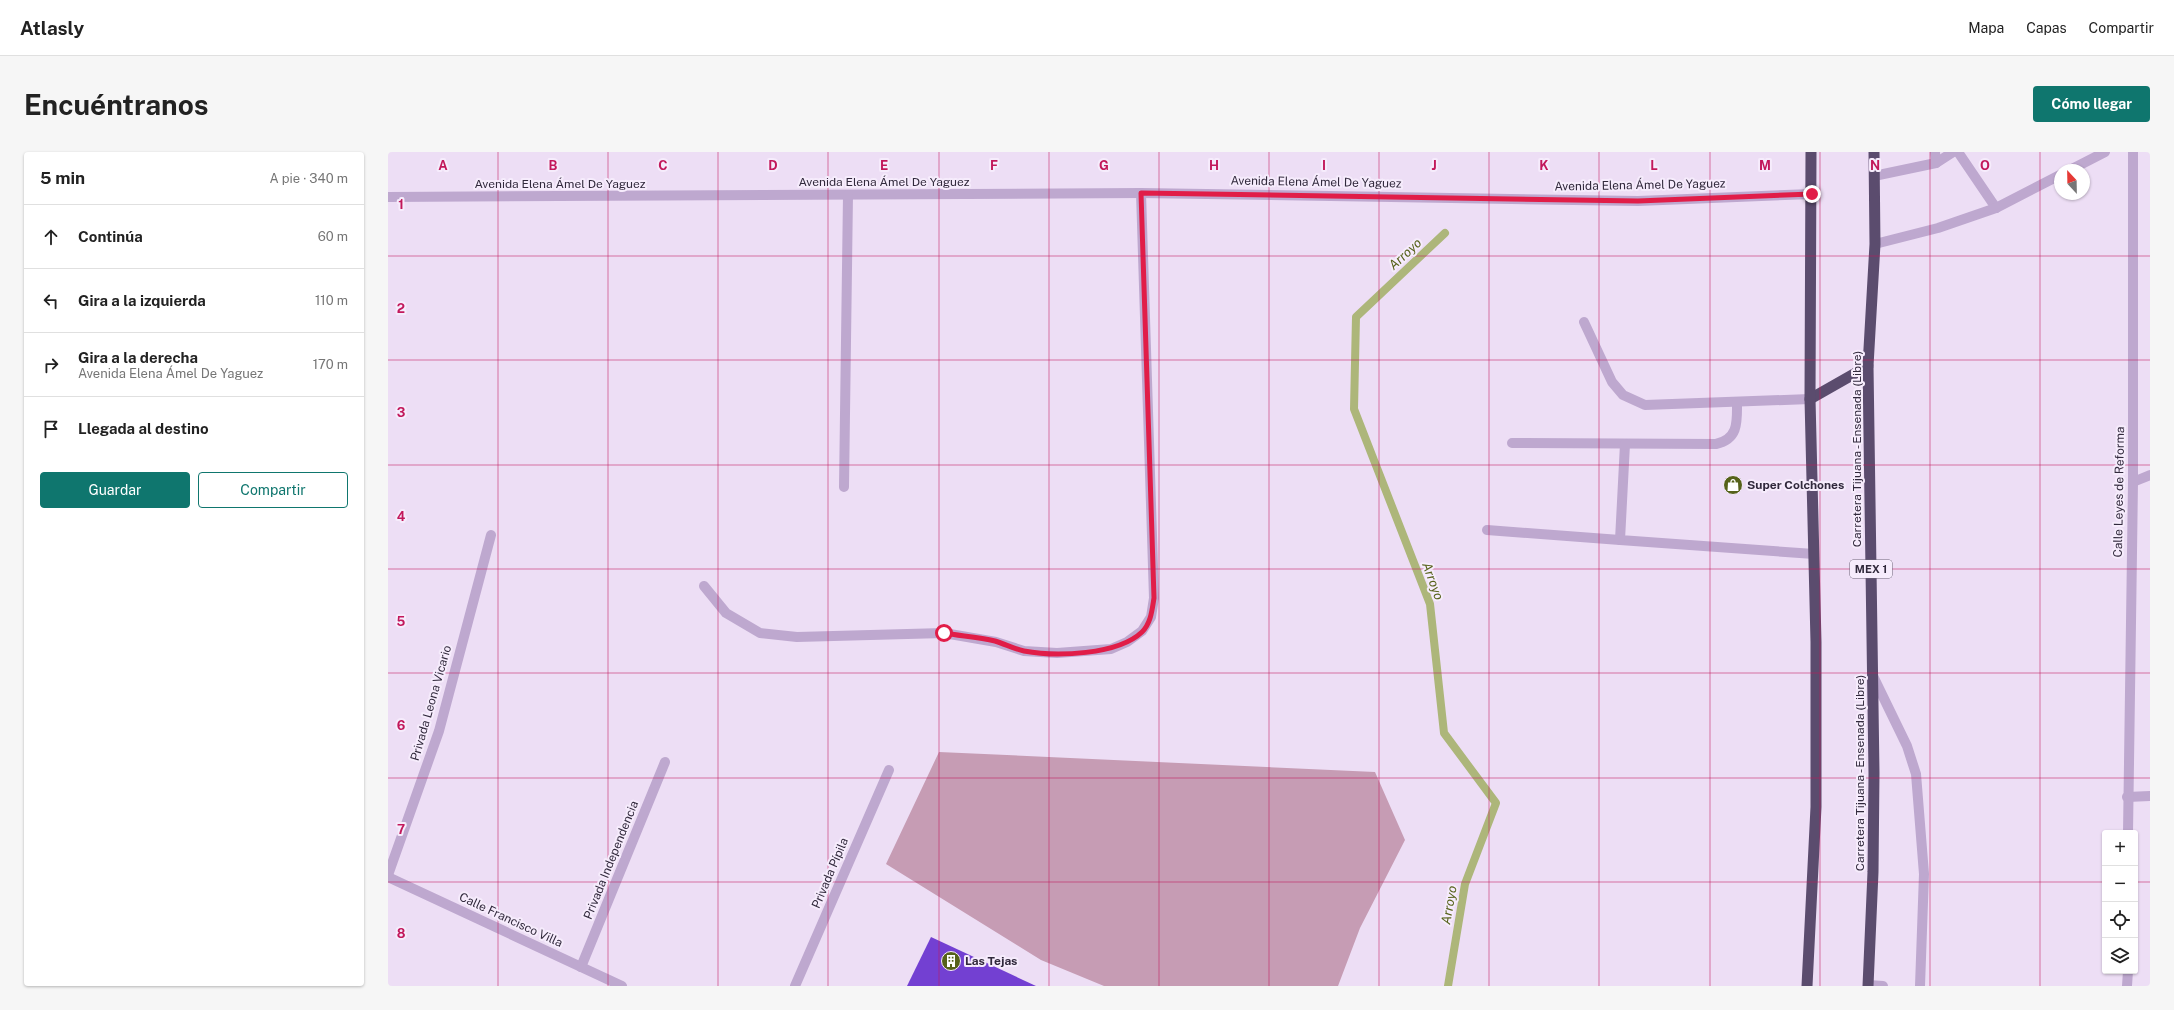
<!DOCTYPE html>
<html lang="es">
<meta charset="utf-8">
<style>
body{margin:0;font-family:"Public Sans",sans-serif;background:#f6f6f6;color:#222}
.controls{position:absolute;right:12px;bottom:12px;display:grid;overflow:hidden;border-radius:4px;box-shadow:0 1px 3px #0004}
.controls button{width:36px;height:36px;display:grid;place-items:center;padding:0;border:0;border-bottom:1px solid #e0e0e0;background:#fff;color:#222;font:20px sans-serif}
.compass{position:absolute;left:1666px;top:12px;width:36px;height:36px;border-radius:50%;background:#fff;box-shadow:0 1px 3px #0004;rotate:338deg}
.stop{position:absolute;width:12px;height:12px;margin:-9px;border:3px solid #e11d48;border-radius:50%;background:#fff}
.stop.end{background:#e11d48;border-color:#fff;box-shadow:0 1px 4px #0008}
.list{margin:0;padding:0;list-style:none}
h2{display:flex;justify-content:space-between;align-items:center;height:52px;margin:0;padding:0 16px;font-size:17px}
h2 small{font-size:13px;font-weight:400;color:#767676}
.list li{display:grid;grid-template-columns:26px 1fr auto;gap:12px;align-items:center;box-sizing:border-box;height:64px;padding:0 16px;border-top:1px solid #e0e0e0}
.list b{display:block;font-size:15px;white-space:nowrap}
.list p{margin:0;font-size:13px;white-space:nowrap;color:#767676}
.list em{font-size:13px;font-style:normal;color:#767676}
.actions{display:flex;gap:8px;padding:12px 16px}
.actions a{flex:1;padding:9px 0;border:1px solid #0f766e;border-radius:4px;text-align:center;font-size:14px;color:#0f766e}
.actions .main{background:#0f766e;color:#fff}
.icon{flex:none;width:22px;height:22px;fill:none;stroke:currentColor;stroke-width:2;stroke-linecap:round;stroke-linejoin:round}
.map{position:relative;flex:none;width:1762px;height:834px;overflow:hidden;border-radius:4px}
header{display:flex;align-items:center;gap:24px;box-sizing:border-box;height:56px;padding:0 20px;background:#fff;border-bottom:1px solid #e0e0e0}
header strong{font-size:19px}
nav{display:flex;gap:22px;margin-inline-start:auto;font-size:14px}
.intro{display:flex;align-items:center;justify-content:space-between;box-sizing:border-box;height:96px;padding:0 24px}
h1{margin:0;font-size:28px}
.button{padding:10px 18px;border-radius:4px;background:#0f766e;color:#fff;font-size:14px;font-weight:700}
main{display:flex;gap:24px;padding:0 24px}
aside{flex:1;background:#fff;border-radius:4px;box-shadow:0 1px 3px #0004}
.map>svg:first-child{display:block}
.green{fill:#c69cb4}
.lines{fill:none;stroke-linecap:round;stroke-linejoin:round}
.stream{stroke:#adb67a;stroke-width:8}
.building{fill:#7340d2}
.service{stroke:#bea8cf;stroke-width:10}
.minor{stroke:#bea8cf;stroke-width:10}
.tertiary{stroke:#bea8cf;stroke-width:10}
.trunk{stroke:#5b4c6e;stroke-width:11}
.route{stroke:#e11d48;stroke-width:5}
.grid{fill:none;stroke:#c2185b;stroke-width:1;stroke-opacity:0.55}
.labels{text-anchor:middle;dominant-baseline:central;stroke-width:4;stroke-linejoin:round;paint-order:stroke}
.shield{fill:#f6ecfc;stroke:#6c6476;stroke-width:1}
.shield-label{font-size:11px;font-weight:bold;fill:#31293c}
.street-label{font-size:12px;fill:#31293c;stroke:#f6ecfc}
.poi-label{font-size:12px;font-weight:bold;fill:#31293c;stroke:#f6ecfc;text-anchor:start}
.water-label{font-size:13px;font-style:italic;fill:#56621a;stroke:#f6ecfc}
.grid-label{font-size:13px;text-anchor:middle;font-weight:bold;fill:#c2185b;stroke:#f6ecfc;stroke-width:4;stroke-linejoin:round;paint-order:stroke}
</style>
<header>
<strong>Atlasly</strong>
<nav><a>Mapa</a><a>Capas</a><a>Compartir</a></nav>
</header>
<div class="intro"><h1>Encuéntranos</h1><a class="button">Cómo llegar</a></div>
<main>
<aside>
<h2>5 min<small>A pie · 340 m</small></h2>
<ul class="list">
<li><svg class="icon" aria-label="ahead" viewBox="0 0 24 24"><path d="M12 20V5M6 11l6-6 6 6"/></svg><div><b>Continúa</b></div><em>60 m</em></li>
<li><svg class="icon" aria-label="left" viewBox="0 0 24 24"><path d="M17 20v-9H6M10 6l-5 5 5 5"/></svg><div><b>Gira a la izquierda</b></div><em>110 m</em></li>
<li><svg class="icon" aria-label="right" viewBox="0 0 24 24"><path d="M7 20v-9h11M14 6l5 5-5 5"/></svg><div><b>Gira a la derecha</b><p>Avenida Elena Ámel De Yaguez</p></div><em>170 m</em></li>
<li><svg class="icon" aria-label="arrive" viewBox="0 0 24 24"><path d="M6 21V4h12l-3 4 3 4H6"/></svg><div><b>Llegada al destino</b></div></li>
</ul>
<div class="actions"><a class="main">Guardar</a><a>Compartir</a></div>
</aside>
<div class="map">
<svg width="1762" height="834" viewBox="0 0 1762 834">
<rect width="100%" height="100%" fill="#eddef5"/>
<polygon class="green" points="551,600 987,620 1017,688 972,776 950,834 716,834 653,808 498,712"/>
<g class="lines">
<polyline class="stream" points="1057,81 968,165 966,257 1042,452 1056,581 1108,651 1077,732 1060,834"/>
</g>
<polygon class="building" points="543,785 648,834 519,834"/>
<g class="lines">
<g class="service">
<polyline points="1547,0 1548,11"/>
<polyline points="1570,0 1608,56"/>
<polyline points="1486,24 1548,11 1565,0"/>
<polyline points="1196,170 1224,230 1235,243 1257,253 1422,247"/>
<path d="M1124,291L1328,292C1351,287 1349,269 1349,250"/>
<polyline points="1237,292 1232,388 1426,402"/>
<polyline points="1099,378 1232,388"/>
</g>
<g class="minor">
<polyline points="0,45 753,41 1250,49 1424,42"/>
<polyline points="1745,330 1762,323"/>
<polyline points="456,335 460,43"/>
<polyline points="316,434 338,461 372,481 409,485 556,481 608,490 636,499 669,501 723,497 739,490 754,479 763,465 766,446 753,41"/>
<polyline points="1485,524 1519,594 1528,622 1536,722 1532,834"/>
<polyline points="1739,645 1762,644"/>
<polyline points="1740,681 1745,330 1745,0"/>
<polyline points="0,723 51,579 103,383"/>
<polyline points="0,725 234,834"/>
<polyline points="193,815 277,610"/>
<polyline points="1480,833 1495,834"/>
<polyline points="407,834 501,618"/>
<polyline points="1739,834 1740,819"/>
</g>
<g class="tertiary">
<polyline points="1682,18 1717,0"/>
<polyline points="1487,92 1550,76 1608,56 1672,23"/>
</g>
<g class="trunk">
<polyline points="1422,247 1480,214"/>
<polyline points="1419,834 1428,655 1428,490 1422,247 1423,0"/>
<polyline points="1480,834 1485,720 1486,621 1480,214 1487,92 1486,0"/>
</g>
</g>
<g class="lines">
<path class="route" d="M556,481C573,484 590,485 607,489C617,492 626,497 636,499C668,505 730,503 754,480C763,471 764,458 766,446L753,41L1250,49L1424,42"/>
</g>
<path class="grid" d="M110,0V834M220,0V834M330,0V834M440,0V834M551,0V834M661,0V834M771,0V834M881,0V834M991,0V834M1101,0V834M1211,0V834M1322,0V834M1432,0V834M1542,0V834M1652,0V834M0,104H1762M0,208H1762M0,313H1762M0,417H1762M0,521H1762M0,626H1762M0,730H1717M1747,730H1762"/>
<defs>
<g id="shop-disc" transform="scale(1)"><circle r="9.5" fill="#56621a" stroke="#f6ecfc"/><path d="M-5-2.5h2.3a2.7 3.5 0 0 1 5.4 0H5L5.5 6h-11ZM-1.5-2.5h3a1.5 2.3 0 0 0-3 0Z" fill="#fff"/></g>
<g id="building-disc" transform="scale(1)"><circle r="9.5" fill="#56621a" stroke="#f6ecfc"/><path d="M-4-6H4V6H1V3H-1V6H-4ZM-2.5-4.3h1.7v1.8h-1.7ZM.8-4.3h1.7v1.8H.8ZM-2.5-1h1.7V.8h-1.7ZM.8-1h1.7V.8H.8Z" fill="#fff"/></g>
</defs>
<g fill-rule="evenodd">
<use href="#shop-disc" x="1345" y="333"/>
<use href="#building-disc" x="563" y="809"/>
</g>
<g class="labels">
<rect class="shield" x="1462" y="408" width="42" height="18" rx="3"/>
<g class="shield-label">
<text x="1483" y="417">MEX 1</text>
</g>
<g class="street-label">
<text x="496" y="30">Avenida Elena Ámel De Yaguez</text>
<text transform="translate(928 30) rotate(1)">Avenida Elena Ámel De Yaguez</text>
<text x="172" y="32">Avenida Elena Ámel De Yaguez</text>
<text transform="translate(1252 33) rotate(-1)">Avenida Elena Ámel De Yaguez</text>
<text transform="translate(1469 297) rotate(-90)">Carretera Tijuana - Ensenada (Libre)</text>
<text transform="translate(1731 340) rotate(-89)">Calle Leyes de Reforma</text>
<text transform="translate(43 551) rotate(-74)">Privada Leona Vicario</text>
<text transform="translate(1472 621) rotate(-90)">Carretera Tijuana - Ensenada (Libre)</text>
<text transform="translate(223 708) rotate(-68)">Privada Independencia</text>
<text transform="translate(442 721) rotate(-67)">Privada Pípila</text>
<text transform="translate(123 768) rotate(25)">Calle Francisco Villa</text>
</g>
<g class="poi-label">
<text x="1359" y="333">Super Colchones</text>
<text x="577" y="809">Las Tejas</text>
</g>
<g class="water-label">
<text transform="translate(1017 102) rotate(-43)">Arroyo</text>
<text transform="translate(1045 429) rotate(70)">Arroyo</text>
<text transform="translate(1061 753) rotate(-80)">Arroyo</text>
</g>
</g>
<g class="grid-label">
<text x="55" y="18">A</text>
<text x="165" y="18">B</text>
<text x="275" y="18">C</text>
<text x="385" y="18">D</text>
<text x="496" y="18">E</text>
<text x="606" y="18">F</text>
<text x="716" y="18">G</text>
<text x="826" y="18">H</text>
<text x="936" y="18">I</text>
<text x="1046" y="18">J</text>
<text x="1156" y="18">K</text>
<text x="1266" y="18">L</text>
<text x="1377" y="18">M</text>
<text x="1487" y="18">N</text>
<text x="1597" y="18">O</text>
<text x="13" y="57">1</text>
<text x="13" y="161">2</text>
<text x="13" y="265">3</text>
<text x="13" y="369">4</text>
<text x="13" y="474">5</text>
<text x="13" y="578">6</text>
<text x="13" y="682">7</text>
<text x="13" y="786">8</text>
</g>
</svg>
<div class="controls">
<button>+</button>
<button>−</button>
<button><svg class="icon" aria-label="locate" viewBox="0 0 24 24"><circle cx="12" cy="12" r="6"/><path d="M12 2v4M12 18v4M2 12h4M18 12h4"/></svg></button>
<button><svg class="icon" aria-label="layers" viewBox="0 0 24 24"><path d="M12 4l9 5-9 5-9-5zM3 14l9 5 9-5"/></svg></button>
</div>
<svg class="compass" viewBox="-18 -18 36 36"><path d="M0-13l5 13h-10z" fill="#e53935"/><path d="M0 13l5-13h-10z" fill="#767676"/></svg>
<div class="stop" style="left:556px;top:481px"></div>
<div class="stop end" style="left:1424px;top:42px"></div>
</div>
</main>
